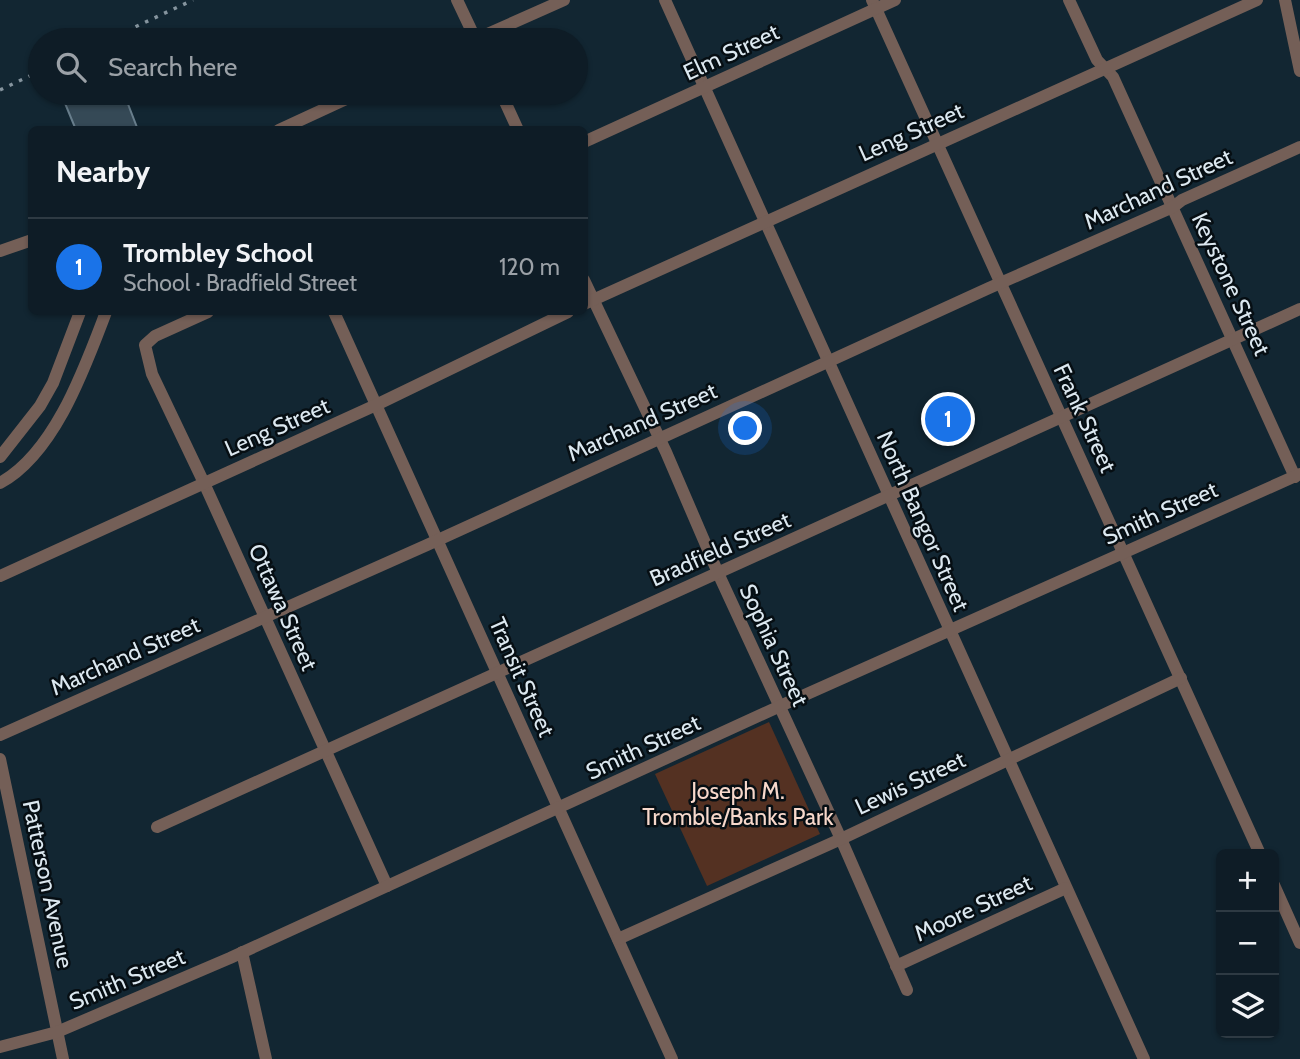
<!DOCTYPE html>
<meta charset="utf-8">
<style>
body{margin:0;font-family:Cabin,sans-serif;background:#17252e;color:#f1f3f6}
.controls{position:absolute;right:21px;bottom:21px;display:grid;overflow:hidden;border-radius:10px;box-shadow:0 2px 5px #0004}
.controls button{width:63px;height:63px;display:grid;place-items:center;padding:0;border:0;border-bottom:2px solid #2e3a43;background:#0e1c26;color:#f1f3f6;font:35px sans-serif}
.you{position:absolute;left:746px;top:429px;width:24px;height:24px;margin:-18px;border:5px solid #fff;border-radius:50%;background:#1a73e8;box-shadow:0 0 0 10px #1a73e833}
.badge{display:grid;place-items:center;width:46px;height:46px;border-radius:50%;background:#1a73e8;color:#fff;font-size:23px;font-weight:700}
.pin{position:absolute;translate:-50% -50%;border:4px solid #fff;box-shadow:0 2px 7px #0006}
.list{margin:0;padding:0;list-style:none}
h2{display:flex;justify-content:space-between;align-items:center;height:91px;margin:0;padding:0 28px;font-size:30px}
h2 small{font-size:23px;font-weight:400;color:#9ba1a7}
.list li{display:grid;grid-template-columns:46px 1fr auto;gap:21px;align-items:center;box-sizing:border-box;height:98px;padding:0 28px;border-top:2px solid #2e3a43}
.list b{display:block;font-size:26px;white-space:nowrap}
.list p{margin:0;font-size:23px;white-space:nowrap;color:#9ba1a7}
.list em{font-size:23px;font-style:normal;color:#9ba1a7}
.icon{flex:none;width:38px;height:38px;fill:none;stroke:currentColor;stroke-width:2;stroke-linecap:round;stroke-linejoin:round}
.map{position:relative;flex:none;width:1300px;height:1059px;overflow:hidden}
.search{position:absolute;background:#0e1c26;box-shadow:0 2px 5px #0004;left:28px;top:28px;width:560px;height:77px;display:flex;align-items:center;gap:18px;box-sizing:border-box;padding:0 24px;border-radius:38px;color:#9ba1a7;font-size:26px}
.panel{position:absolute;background:#0e1c26;box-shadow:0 2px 5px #0004;left:28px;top:126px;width:560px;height:189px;border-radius:10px}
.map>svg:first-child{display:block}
.green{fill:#543122}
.building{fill:#354956;stroke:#687e8c;stroke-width:2}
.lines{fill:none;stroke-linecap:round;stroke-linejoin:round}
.minor{stroke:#745f57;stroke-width:12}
.rail{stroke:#85949e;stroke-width:3.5;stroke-dasharray:3.5 7;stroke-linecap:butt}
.labels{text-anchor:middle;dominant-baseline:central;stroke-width:5;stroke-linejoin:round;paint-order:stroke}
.street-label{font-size:23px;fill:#dce8f0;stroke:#060e13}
.park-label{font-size:23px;fill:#f7d8cb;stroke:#060e13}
</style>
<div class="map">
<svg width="1300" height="1059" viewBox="0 0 1300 1059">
<rect width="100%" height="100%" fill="#122632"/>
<polygon class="green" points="769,722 820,834 707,886 655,774"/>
<polygon class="building" points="69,93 135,93 138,100 128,104 138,130 76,130 62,96"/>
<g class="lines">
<g class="minor">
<polyline points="457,0 476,40"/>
<polyline points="665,0 1144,1059"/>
<polyline points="872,0 1260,854"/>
<polyline points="1069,0 1097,60 1113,77 1295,477"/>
<polyline points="1285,0 1300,71"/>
<polyline points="474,40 564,0"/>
<polyline points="501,93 518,130"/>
<polyline points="279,130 359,93"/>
<polyline points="584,142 895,0"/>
<polyline points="0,251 32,240"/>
<polyline points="584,280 666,452 718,573 841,839 907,990"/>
<polyline points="584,304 1257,0"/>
<polyline points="208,312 155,336 145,345 152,374 204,483 387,886"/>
<polyline points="334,312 672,1059"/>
<polyline points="0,457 40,406 53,383 80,312"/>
<path d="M0,483C55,453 85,367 106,312"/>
<polyline points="0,576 376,405 568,312"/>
<polyline points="0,735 427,545 989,288 1173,207 1182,200 1300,147"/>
<polyline points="0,759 63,1059"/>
<polyline points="157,827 1300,309"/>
<polyline points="1274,885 1300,943"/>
<polyline points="618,939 841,839 1181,678"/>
<polyline points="242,952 266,1059"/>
<polyline points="896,966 1066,888"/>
<polyline points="0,1047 57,1032 230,958 789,702 1300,474"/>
</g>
<g class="rail">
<polyline points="107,40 193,0"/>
<polyline points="0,90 40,71"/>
</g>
</g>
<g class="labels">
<g class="street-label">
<text transform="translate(731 52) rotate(-25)">Elm Street</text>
<text transform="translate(911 132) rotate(-24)">Leng Street</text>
<text transform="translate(1158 189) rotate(-25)">Marchand Street</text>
<text transform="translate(1231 284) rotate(65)">Keystone Street</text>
<text transform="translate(1085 418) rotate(65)">Frank Street</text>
<text transform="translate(642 422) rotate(-24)">Marchand Street</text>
<text transform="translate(277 427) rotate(-24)">Leng Street</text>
<text transform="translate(1160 513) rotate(-24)">Smith Street</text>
<text transform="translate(923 521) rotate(66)">North Bangor Street</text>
<text transform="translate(720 549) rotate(-24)">Bradfield Street</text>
<text transform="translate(283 607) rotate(66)">Ottawa Street</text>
<text transform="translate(774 645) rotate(65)">Sophia Street</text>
<text transform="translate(125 656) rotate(-24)">Marchand Street</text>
<text transform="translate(522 677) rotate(66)">Transit Street</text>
<text transform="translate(643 747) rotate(-25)">Smith Street</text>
<text transform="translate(910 783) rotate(-25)">Lewis Street</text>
<text transform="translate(48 884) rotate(78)">Patterson Avenue</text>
<text transform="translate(973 908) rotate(-25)">Moore Street</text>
<text transform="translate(127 979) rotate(-23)">Smith Street</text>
</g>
<g class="park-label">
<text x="738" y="791">Joseph M.<tspan x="738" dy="26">Tromble/Banks Park</tspan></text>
</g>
</g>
</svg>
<div class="controls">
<button>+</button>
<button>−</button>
<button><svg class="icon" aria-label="layers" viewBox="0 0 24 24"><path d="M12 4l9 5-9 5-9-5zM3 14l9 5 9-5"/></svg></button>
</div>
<div class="you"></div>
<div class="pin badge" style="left:948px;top:419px">1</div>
<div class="search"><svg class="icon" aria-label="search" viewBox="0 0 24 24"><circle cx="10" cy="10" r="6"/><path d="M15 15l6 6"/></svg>Search here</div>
<section class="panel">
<h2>Nearby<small></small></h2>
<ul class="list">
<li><span class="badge">1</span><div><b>Trombley School</b><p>School · Bradfield Street</p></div><em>120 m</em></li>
</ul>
</section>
</div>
